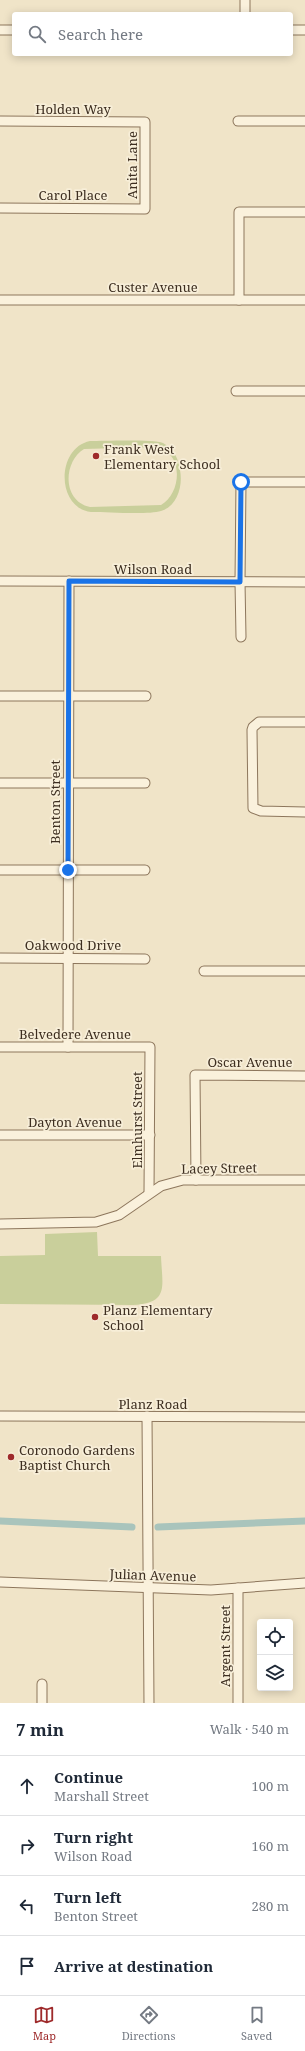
<!DOCTYPE html>
<meta charset="utf-8">
<style>
body{margin:0;font-family:"Noto Serif",serif;background:#f2f2f3;color:#1f2937}
.controls{position:absolute;right:12px;bottom:12px;display:grid;overflow:hidden;border-radius:4px;box-shadow:0 2px 10px #0003}
.controls button{width:36px;height:36px;display:grid;place-items:center;padding:0;border:0;border-bottom:1px solid #e0e1e3;background:#fff;color:#1f2937;font:20px sans-serif}
.stop{position:absolute;width:12px;height:12px;margin:-9px;border:3px solid #1a73e8;border-radius:50%;background:#fff}
.stop.end{background:#1a73e8;border-color:#fff;box-shadow:0 1px 4px #0008}
.list{margin:0;padding:0;list-style:none}
h2{display:flex;justify-content:space-between;align-items:center;height:52px;margin:0;padding:0 16px;font-size:17px}
h2 small{font-size:13px;font-weight:400;color:#747a83}
.list li{display:grid;grid-template-columns:26px 1fr auto;gap:12px;align-items:center;box-sizing:border-box;height:60px;padding:0 16px;border-top:1px solid #e0e1e3}
.list b{display:block;font-size:15px;white-space:nowrap}
.list p{margin:0;font-size:13px;white-space:nowrap;color:#747a83}
.list em{font-size:13px;font-style:normal;color:#747a83}
.icon{flex:none;width:22px;height:22px;fill:none;stroke:currentColor;stroke-width:2;stroke-linecap:round;stroke-linejoin:round}
.map{position:relative;flex:none;width:305px;height:1703px;overflow:hidden}
.search{position:absolute;background:#fff;box-shadow:0 2px 10px #0003;left:12px;right:12px;top:12px;height:44px;display:flex;align-items:center;gap:10px;box-sizing:border-box;padding:0 14px;border-radius:4px;color:#747a83;font-size:15px}
.sheet{height:292px;background:#fff}
nav{display:flex;justify-content:space-around;align-items:center;box-sizing:border-box;height:56px;border-top:1px solid #e0e1e3;background:#fff;font-size:11px;color:#747a83}
nav a{display:grid;justify-items:center;gap:2px}
nav .on{color:#9e2a2b}
.map>svg:first-child{display:block}
.pitch{fill:#c9cf9b;fill-rule:evenodd}
.lines{fill:none;stroke-linecap:round;stroke-linejoin:round}
.canal{stroke:#a9c4bc;stroke-width:7}
.minor-casing{stroke:#8d765c;stroke-width:11}
.minor{stroke:#faf1dc;stroke-width:9}
.route{stroke:#1a73e8;stroke-width:5}
.poi-dot{fill:#9e2a2b;stroke:#f7eed8;stroke-width:1.5}
.labels{text-anchor:middle;dominant-baseline:central;stroke-width:3.5;stroke-linejoin:round;paint-order:stroke}
.street-label{font-size:13px;fill:#3d2e20;stroke:#f7eed8}
.poi-label{font-size:13px;fill:#3d2e20;stroke:#f7eed8;text-anchor:start}
</style>
<div class="map">
<svg width="305" height="1703" viewBox="0 0 305 1703">
<rect width="100%" height="100%" fill="#f0e4c8"/>
<g class="pitch">
<path d="M90,441C104,441 153,439 163,443C173,448 179,459 180,470C183,485 178,506 161,511C148,515 108,512 91,512C56,508 56,448 90,441ZM156,447C184,452 182,493 161,505L90,507C62,501 63,462 84,449Z"/>
<path d="M97,1232L98,1256H161C162,1286 170,1303 133,1305L0,1304V1256L45,1255V1234Z"/>
</g>
<g class="lines">
<g class="canal">
<polyline points="0,1521 132,1527"/>
<polyline points="158,1527 305,1521"/>
</g>
<g class="minor-casing">
<g id="minor">
<polyline points="245,14 245,0"/>
<polyline points="0,30 14,30"/>
<polyline points="291,30 305,30"/>
<polyline points="0,121 145,122 145,209 0,208"/>
<polyline points="238,121 305,121"/>
<polyline points="0,300 305,300"/>
<polyline points="239,300 239,212 305,212"/>
<polyline points="236,391 305,391"/>
<polyline points="0,581 305,582"/>
<polyline points="241,637 240,582 241,482 305,482"/>
<polyline points="0,696 146,696"/>
<polyline points="305,722 259,722 253,727 252,730 253,808 261,811 305,812"/>
<polyline points="0,783 145,783"/>
<polyline points="0,870 145,870"/>
<polyline points="0,958 145,959"/>
<polyline points="204,971 305,971"/>
<polyline points="0,1047 150,1047 149,1192"/>
<polyline points="68,1047 69,581"/>
<polyline points="0,1135 150,1135"/>
<polyline points="196,1180 195,1075 305,1076"/>
<polyline points="0,1224 96,1222 119,1215 161,1186 183,1180 305,1180"/>
<polyline points="0,1416 305,1417"/>
<polyline points="147,1416 149,1703"/>
<polyline points="0,1582 211,1590 305,1583"/>
<polyline points="42,1684 42,1703"/>
<polyline points="238,1703 238,1588"/>
</g>
</g>
<use href="#minor" class="minor"/>
</g>
<g class="lines">
<polyline class="route" points="68,870 69,581 240,582 241,482"/>
</g>
<g class="poi-dot">
<circle cx="96" cy="456" r="4"/>
<circle cx="95" cy="1317" r="4"/>
<circle cx="11" cy="1457" r="4"/>
</g>
<g class="labels">
<g class="street-label">
<text x="73" y="109">Holden Way</text>
<text transform="translate(132 165) rotate(-90)">Anita Lane</text>
<text x="73" y="195">Carol Place</text>
<text x="153" y="287">Custer Avenue</text>
<text x="153" y="569">Wilson Road</text>
<text transform="translate(55 802) rotate(-90)">Benton Street</text>
<text x="73" y="945">Oakwood Drive</text>
<text x="75" y="1034">Belvedere Avenue</text>
<text x="250" y="1062">Oscar Avenue</text>
<text transform="translate(137 1120) rotate(-90)">Elmhurst Street</text>
<text x="75" y="1122">Dayton Avenue</text>
<text transform="translate(219 1168) rotate(-1)">Lacey Street</text>
<text x="153" y="1404">Planz Road</text>
<text transform="translate(153 1575) rotate(2)">Julian Avenue</text>
<text transform="translate(225 1646) rotate(-90)">Argent Street</text>
</g>
<g class="poi-label">
<text x="104" y="449">Frank West<tspan x="104" dy="15">Elementary School</tspan></text>
<text x="103" y="1310">Planz Elementary<tspan x="103" dy="15">School</tspan></text>
<text x="19" y="1450">Coronodo Gardens<tspan x="19" dy="15">Baptist Church</tspan></text>
</g>
</g>
</svg>
<div class="controls">
<button><svg class="icon" aria-label="locate" viewBox="0 0 24 24"><circle cx="12" cy="12" r="6"/><path d="M12 2v4M12 18v4M2 12h4M18 12h4"/></svg></button>
<button><svg class="icon" aria-label="layers" viewBox="0 0 24 24"><path d="M12 4l9 5-9 5-9-5zM3 14l9 5 9-5"/></svg></button>
</div>
<div class="stop" style="left:241px;top:482px"></div>
<div class="stop end" style="left:68px;top:870px"></div>
<div class="search"><svg class="icon" aria-label="search" viewBox="0 0 24 24"><circle cx="10" cy="10" r="6"/><path d="M15 15l6 6"/></svg>Search here</div>
</div>
<section class="sheet">
<h2>7 min<small>Walk · 540 m</small></h2>
<ul class="list">
<li><svg class="icon" aria-label="ahead" viewBox="0 0 24 24"><path d="M12 20V5M6 11l6-6 6 6"/></svg><div><b>Continue</b><p>Marshall Street</p></div><em>100 m</em></li>
<li><svg class="icon" aria-label="right" viewBox="0 0 24 24"><path d="M7 20v-9h11M14 6l5 5-5 5"/></svg><div><b>Turn right</b><p>Wilson Road</p></div><em>160 m</em></li>
<li><svg class="icon" aria-label="left" viewBox="0 0 24 24"><path d="M17 20v-9H6M10 6l-5 5 5 5"/></svg><div><b>Turn left</b><p>Benton Street</p></div><em>280 m</em></li>
<li><svg class="icon" aria-label="arrive" viewBox="0 0 24 24"><path d="M6 21V4h12l-3 4 3 4H6"/></svg><div><b>Arrive at destination</b></div></li>
</ul>
</section>
<nav>
<a class="on"><svg class="icon" aria-label="map" viewBox="0 0 24 24"><path d="M3 6l6-2 6 2 6-2v14l-6 2-6-2-6 2zM9 4v14M15 6v14"/></svg>Map</a>
<a><svg class="icon" aria-label="directions" viewBox="0 0 24 24"><path d="M12 3l9 9-9 9-9-9zM9 14v-3h6M13 9l2 2-2 2"/></svg>Directions</a>
<a><svg class="icon" aria-label="saved" viewBox="0 0 24 24"><path d="M7 4h10v16l-5-4-5 4z"/></svg>Saved</a>
</nav>
